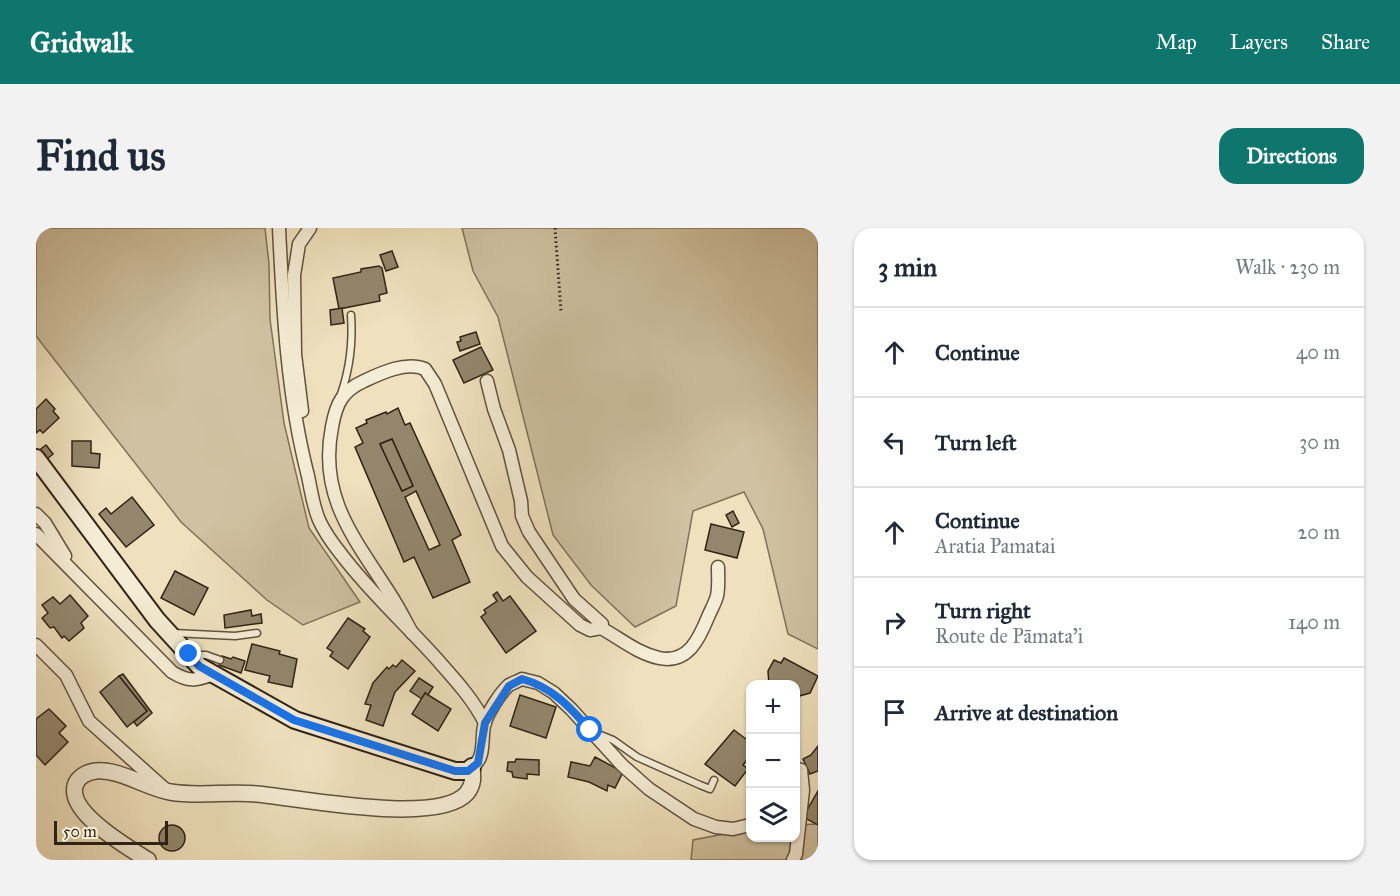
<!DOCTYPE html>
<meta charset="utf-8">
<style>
body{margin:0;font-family:"IM FELL Great Primer",serif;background:#f2f2f3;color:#1f2937}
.controls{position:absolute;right:18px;bottom:18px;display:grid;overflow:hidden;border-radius:12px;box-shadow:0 2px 4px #0004}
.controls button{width:54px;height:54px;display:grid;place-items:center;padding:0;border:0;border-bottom:2px solid #e0e1e3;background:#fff;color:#1f2937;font:30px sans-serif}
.scale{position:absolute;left:18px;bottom:15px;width:114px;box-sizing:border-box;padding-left:6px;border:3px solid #302314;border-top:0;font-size:16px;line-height:21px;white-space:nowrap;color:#302314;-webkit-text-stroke:4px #f5ecd5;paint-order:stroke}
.stop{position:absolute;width:18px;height:18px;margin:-14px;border:4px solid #1a73e8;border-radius:50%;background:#fff}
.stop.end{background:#1a73e8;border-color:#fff;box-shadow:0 2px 6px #0008}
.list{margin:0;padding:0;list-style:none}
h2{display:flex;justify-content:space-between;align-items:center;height:78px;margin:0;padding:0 24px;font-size:26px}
h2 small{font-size:20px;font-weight:400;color:#747a83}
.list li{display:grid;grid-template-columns:39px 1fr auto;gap:18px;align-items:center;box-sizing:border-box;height:90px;padding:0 24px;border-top:2px solid #e0e1e3}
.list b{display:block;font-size:22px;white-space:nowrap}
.list p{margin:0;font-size:20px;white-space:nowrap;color:#747a83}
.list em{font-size:20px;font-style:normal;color:#747a83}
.icon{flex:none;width:33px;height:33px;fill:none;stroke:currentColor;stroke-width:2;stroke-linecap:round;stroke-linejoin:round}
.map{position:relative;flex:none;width:782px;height:632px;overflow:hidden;border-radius:18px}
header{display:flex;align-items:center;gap:36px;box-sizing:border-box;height:84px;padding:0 30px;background:#0f766e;color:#fff}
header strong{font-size:28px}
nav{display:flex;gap:33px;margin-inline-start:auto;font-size:21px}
.intro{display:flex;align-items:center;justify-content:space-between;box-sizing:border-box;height:144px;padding:0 36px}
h1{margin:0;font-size:42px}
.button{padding:15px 27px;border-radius:18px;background:#0f766e;color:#fff;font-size:21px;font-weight:700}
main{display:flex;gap:36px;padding:0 36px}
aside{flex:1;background:#fff;border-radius:18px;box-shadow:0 2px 4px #0004}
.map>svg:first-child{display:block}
.green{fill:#cfc1a1;stroke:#80725a;stroke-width:1.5}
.building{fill:#93866c;stroke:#302314;stroke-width:1.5;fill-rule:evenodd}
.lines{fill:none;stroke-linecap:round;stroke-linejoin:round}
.service-casing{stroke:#60523e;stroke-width:9}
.minor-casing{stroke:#60523e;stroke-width:15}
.tertiary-casing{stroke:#60523e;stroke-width:18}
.secondary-casing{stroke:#302314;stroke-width:20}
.path{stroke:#302314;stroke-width:3;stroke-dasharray:1.5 3;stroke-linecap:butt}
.service{stroke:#f5ecd5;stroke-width:6}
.minor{stroke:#f5ecd5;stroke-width:12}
.tertiary{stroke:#f5ecd5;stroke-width:15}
.secondary{stroke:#f5ecd5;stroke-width:16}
.route{stroke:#1a73e8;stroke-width:8}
</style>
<header>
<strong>Gridwalk</strong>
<nav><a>Map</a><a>Layers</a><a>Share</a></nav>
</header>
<div class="intro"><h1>Find us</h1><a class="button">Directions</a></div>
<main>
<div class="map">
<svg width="782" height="632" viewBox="0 0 782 632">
<rect width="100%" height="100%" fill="#efe1be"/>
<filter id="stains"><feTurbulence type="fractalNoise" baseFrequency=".00333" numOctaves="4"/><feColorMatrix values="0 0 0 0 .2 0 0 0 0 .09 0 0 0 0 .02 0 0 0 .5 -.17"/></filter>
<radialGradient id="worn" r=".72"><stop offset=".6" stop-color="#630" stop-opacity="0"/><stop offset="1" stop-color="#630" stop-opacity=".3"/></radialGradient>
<g class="green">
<polygon points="0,0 229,0 233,36 234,91 248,195 273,300 324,374 267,397 231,372 145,294 0,108"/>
<polygon points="426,0 782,0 782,421 752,406 727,301 708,264 657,283 640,378 599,399 555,357 517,307 462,89 437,43"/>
<polygon points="782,596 782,632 655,632 657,612 714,601 714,610 760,610 760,597"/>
</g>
<g class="building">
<polygon points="356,23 362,39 350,43 344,27"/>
<polygon points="343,38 346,40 351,65 343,67 344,73 303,81 297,50 325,44 325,41"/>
<polygon points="306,80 308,95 295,97 294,82"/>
<polygon points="440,104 444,116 424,123 421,114 425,113 424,109"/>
<polygon points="445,119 457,142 428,155 417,132"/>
<polygon points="10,171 19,181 17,183 23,190 7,205 4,202 0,205 0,181"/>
<path d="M362,180L369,197L374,195L425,307L416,312L434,354L397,370L378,329L368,334L319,219L327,215L320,200L331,195L330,192L350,184L351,186ZM356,211L377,258L366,263L344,216ZM380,263L404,317L393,322L369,269Z"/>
<polygon points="356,211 377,258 366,263 344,216"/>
<polygon points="36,213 55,213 55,225 64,226 63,240 36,238"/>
<polygon points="10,217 17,226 10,232 2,223"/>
<polygon points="96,269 118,297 90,319 63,286 70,280 75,286"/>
<polygon points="697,283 703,295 696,299 690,287"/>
<polygon points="675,296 708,304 701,330 669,322"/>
<polygon points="139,343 172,360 158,387 125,370"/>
<polygon points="461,364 467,373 474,368 500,403 470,425 445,389 450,385 448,382 461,373 457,367"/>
<polygon points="34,367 52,388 45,395 48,400 33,413 28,408 26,410 18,399 14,400 6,390 12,385 6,377 17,369 24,376"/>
<polygon points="215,382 216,388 225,386 226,395 189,400 188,387"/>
<polygon points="312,390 329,401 327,403 334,409 312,441 294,428 297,424 291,420"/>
<polygon points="216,416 244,423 243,426 261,431 256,459 232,454 234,448 209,442"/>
<polygon points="186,428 195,431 197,429 209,433 205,445 183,437"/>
<polygon points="748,430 782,448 774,465 760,469 760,457 733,457 732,443 738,432 745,435"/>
<polygon points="366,432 379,443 359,464 347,498 330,492 335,477 329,476 337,455 351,439 353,441 357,437 360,439"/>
<polygon points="87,446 116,485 101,498 98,494 111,483 83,448"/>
<polygon points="83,448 111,483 91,499 64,464"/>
<polygon points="383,450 397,459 392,467 389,465 386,471 374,463"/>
<polygon points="389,465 415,481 402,503 376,486"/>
<polygon points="484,467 520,479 510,510 474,498"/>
<polygon points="13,481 30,498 23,505 32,514 9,537 0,527 0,491"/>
<polygon points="698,502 714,514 714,528 707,537 712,541 699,558 669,536"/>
<polygon points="782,518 782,543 774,546 767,531 775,527"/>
<polygon points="559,529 587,544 579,560 572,557 571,563 553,554 532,549 535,534 554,538"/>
<polygon points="480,531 503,532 503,547 491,546 491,551 477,549 476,544 471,543 472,534 479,534"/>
<polygon points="782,563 782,597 767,589"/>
<circle cx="136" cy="610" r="13"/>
</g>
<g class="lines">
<g class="service-casing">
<g id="service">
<path d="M305,166C314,140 317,115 315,87"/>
<polyline points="138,405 199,408 221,405"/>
<polyline points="158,427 170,427 184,432"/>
<polyline points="562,506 577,512 601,529 664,557 674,561 678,552"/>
</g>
</g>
<g class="minor-casing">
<g id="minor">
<path d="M243,0C247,83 251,167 272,248C275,262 277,278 283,292C288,303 297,316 305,326C335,366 373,399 406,437C422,455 438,473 449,495"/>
<polyline points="266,183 259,126 258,47 263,16 274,0"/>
<polyline points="0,286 9,295 29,328"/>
<path d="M0,306L136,444C152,454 160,453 177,446"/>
<path d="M565,400C585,411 601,425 623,430C652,436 663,411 672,389C675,382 679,375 681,368C683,359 682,348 682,339"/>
<path d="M376,405C369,392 362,378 354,366C319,311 282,269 296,199C300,176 306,163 328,153C345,145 370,133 389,141L399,156L466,318L491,349L544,397L554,402L565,400L566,396L538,371L493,304L486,288L485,273L473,222L458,181L451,153"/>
<polyline points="0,417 30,447 53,493 130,562"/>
<path d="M436,539C451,529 444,509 449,494C453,483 464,465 473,457C477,455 482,453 486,451L502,455L518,465L535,481L586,537L613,561L658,591L680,599L697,601L714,597"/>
<polyline points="757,632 760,626 767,562 765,542 762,541 760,543"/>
</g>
</g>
<g class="tertiary-casing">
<path id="tertiary" d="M112,632C91,619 32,585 39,558C41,549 51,544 60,543C85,541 110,560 134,564C163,569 192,563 221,566C264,570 403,598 431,565C438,556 437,549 436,539"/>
</g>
<g class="secondary-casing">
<polyline id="secondary" points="0,230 121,392 163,438 259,492 419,543 432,543 436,539"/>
</g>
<polyline class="path" points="519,0 525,83"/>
<use href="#service" class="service"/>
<use href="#minor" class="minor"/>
<use href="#tertiary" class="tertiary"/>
<use href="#secondary" class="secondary"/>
</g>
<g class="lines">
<path class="route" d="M153,426L163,438L258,492L419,543H432L442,535L449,495L473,458L486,451C516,459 534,479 554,502"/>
</g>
<rect width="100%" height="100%" filter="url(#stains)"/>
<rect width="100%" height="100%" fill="url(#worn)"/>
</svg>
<div class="controls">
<button>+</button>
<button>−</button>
<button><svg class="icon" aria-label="layers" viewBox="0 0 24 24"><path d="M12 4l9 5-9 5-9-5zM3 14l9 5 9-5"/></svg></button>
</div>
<div class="scale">50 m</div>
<div class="stop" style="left:554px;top:502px"></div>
<div class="stop end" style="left:153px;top:426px"></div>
</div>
<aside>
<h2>3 min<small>Walk · 230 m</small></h2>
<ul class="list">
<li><svg class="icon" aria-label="ahead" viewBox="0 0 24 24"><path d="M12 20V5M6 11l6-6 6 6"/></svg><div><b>Continue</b></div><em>40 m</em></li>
<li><svg class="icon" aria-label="left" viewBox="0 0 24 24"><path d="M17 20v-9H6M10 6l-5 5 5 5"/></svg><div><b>Turn left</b></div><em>30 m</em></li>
<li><svg class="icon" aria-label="ahead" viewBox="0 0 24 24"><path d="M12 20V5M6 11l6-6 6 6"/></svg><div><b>Continue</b><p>Aratia Pamatai</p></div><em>20 m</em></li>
<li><svg class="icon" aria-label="right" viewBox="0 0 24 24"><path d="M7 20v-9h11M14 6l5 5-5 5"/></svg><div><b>Turn right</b><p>Route de Pāmata'i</p></div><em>140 m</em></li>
<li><svg class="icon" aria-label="arrive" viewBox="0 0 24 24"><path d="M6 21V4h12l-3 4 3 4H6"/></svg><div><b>Arrive at destination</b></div></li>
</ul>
</aside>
</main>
